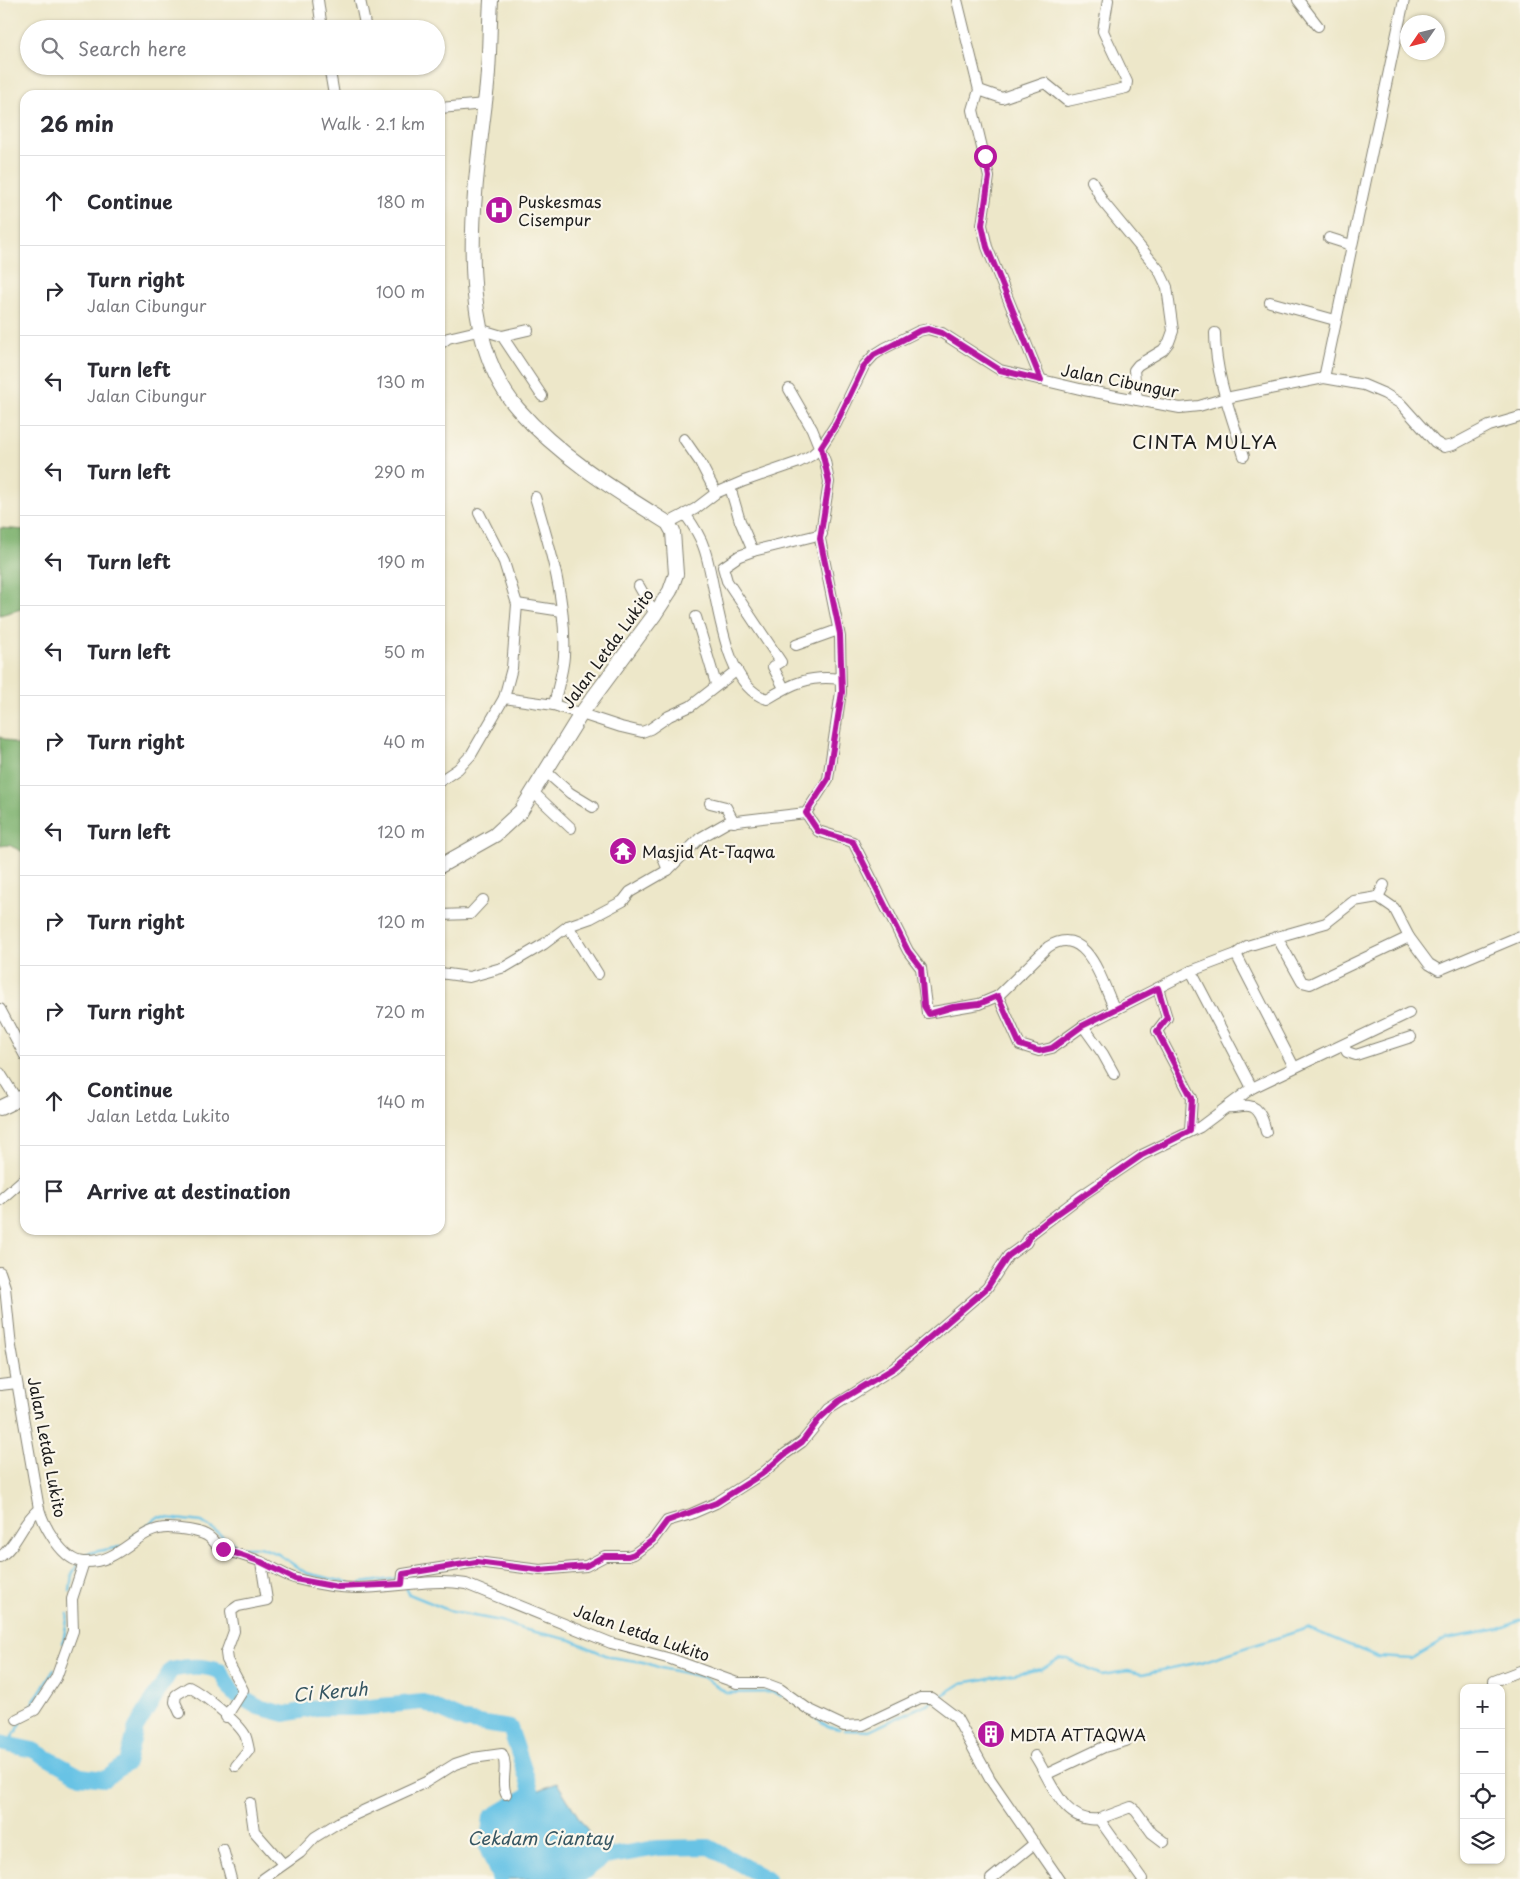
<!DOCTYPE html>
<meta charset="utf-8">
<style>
body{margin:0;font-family:"Playpen Sans",sans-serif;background:#f2f2f3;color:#2b2b33}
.controls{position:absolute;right:15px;bottom:15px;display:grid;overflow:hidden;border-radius:10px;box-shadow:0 1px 4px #0004}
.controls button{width:45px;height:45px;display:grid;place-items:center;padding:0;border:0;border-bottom:1px solid #e1e1e2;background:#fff;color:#2b2b33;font:25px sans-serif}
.compass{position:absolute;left:1400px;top:15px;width:45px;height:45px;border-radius:50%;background:#fff;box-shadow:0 1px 4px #0004;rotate:235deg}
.stop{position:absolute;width:15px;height:15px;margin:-11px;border:4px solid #b5179e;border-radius:50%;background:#fff}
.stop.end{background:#b5179e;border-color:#fff;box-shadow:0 1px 5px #0008}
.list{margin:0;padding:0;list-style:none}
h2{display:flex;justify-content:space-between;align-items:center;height:65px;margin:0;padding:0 20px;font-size:21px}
h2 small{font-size:16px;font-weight:400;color:#7c7c81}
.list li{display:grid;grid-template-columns:32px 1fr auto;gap:15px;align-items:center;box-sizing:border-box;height:90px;padding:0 20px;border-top:1px solid #e1e1e2}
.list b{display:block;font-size:19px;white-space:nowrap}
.list p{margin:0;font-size:16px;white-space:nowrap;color:#7c7c81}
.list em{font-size:16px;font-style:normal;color:#7c7c81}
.icon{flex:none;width:28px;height:28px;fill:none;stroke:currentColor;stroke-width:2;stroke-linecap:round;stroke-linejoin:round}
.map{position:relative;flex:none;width:1520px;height:1879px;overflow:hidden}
.search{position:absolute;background:#fff;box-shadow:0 1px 4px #0004;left:20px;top:20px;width:425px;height:55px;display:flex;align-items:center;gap:12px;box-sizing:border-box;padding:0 18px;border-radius:28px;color:#7c7c81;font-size:19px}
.panel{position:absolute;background:#fff;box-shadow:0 1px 4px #0004;left:20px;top:90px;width:425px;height:1145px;border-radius:15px}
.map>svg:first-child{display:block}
.forest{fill:#7bb16d;stroke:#4c6644}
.water{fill:#67c3e5;stroke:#427080}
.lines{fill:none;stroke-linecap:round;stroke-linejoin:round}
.stream{stroke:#67c3e5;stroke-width:2.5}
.river{stroke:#67c3e5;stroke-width:16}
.minor-casing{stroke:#848272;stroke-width:12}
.tertiary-casing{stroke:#848272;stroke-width:16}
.minor{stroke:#fff;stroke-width:10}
.tertiary{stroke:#fff;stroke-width:14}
.route{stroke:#b5179e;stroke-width:6}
.labels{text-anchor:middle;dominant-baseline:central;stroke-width:4.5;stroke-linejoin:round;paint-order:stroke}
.poi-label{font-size:16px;fill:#1c1c1c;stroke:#fbf7ec;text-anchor:start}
.street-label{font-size:16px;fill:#1c1c1c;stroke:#fbf7ec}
.water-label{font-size:18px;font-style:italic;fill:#365662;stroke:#fbf7ec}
.quarter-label{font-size:19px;letter-spacing:1px;fill:#1c1c1c;stroke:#fbf7ec}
</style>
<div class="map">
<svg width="1520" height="1879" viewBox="0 0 1520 1879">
<rect width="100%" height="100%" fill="#fbf7ec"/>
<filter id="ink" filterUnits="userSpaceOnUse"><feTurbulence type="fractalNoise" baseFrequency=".02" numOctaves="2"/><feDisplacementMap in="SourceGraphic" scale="10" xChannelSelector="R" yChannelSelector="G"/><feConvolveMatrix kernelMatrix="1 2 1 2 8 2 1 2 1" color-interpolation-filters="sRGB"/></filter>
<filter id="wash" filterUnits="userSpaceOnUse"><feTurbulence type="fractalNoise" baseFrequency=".0096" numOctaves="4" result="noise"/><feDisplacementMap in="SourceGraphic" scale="20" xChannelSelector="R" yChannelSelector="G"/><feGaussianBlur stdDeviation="1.12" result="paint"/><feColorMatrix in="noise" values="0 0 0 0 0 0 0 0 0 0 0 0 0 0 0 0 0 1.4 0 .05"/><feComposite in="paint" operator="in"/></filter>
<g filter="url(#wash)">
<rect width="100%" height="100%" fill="#ede7c9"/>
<g class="forest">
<polygon points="0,528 25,530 25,608 0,615"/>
<polygon points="0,737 25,748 23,852 9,845 0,846"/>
</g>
<polygon class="water" points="557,1783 604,1857 597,1867 577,1879 500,1879 487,1848 491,1818 532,1793"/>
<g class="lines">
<g class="stream">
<polyline points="132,1537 158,1517 202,1522 238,1547 260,1547 278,1554 306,1573 350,1583"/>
<polyline points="81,1559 88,1553 120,1547"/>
<polyline points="361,1583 400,1578"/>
<polyline points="406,1587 409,1594 453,1612 501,1621 522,1629 571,1640 610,1657 643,1662 661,1668 703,1677 727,1693 773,1692 782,1696"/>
<polyline points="70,1591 72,1574 78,1564"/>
<polyline points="63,1643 68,1614"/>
<polyline points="938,1698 962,1683 1042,1669 1060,1658 1067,1659 1101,1675 1128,1671 1142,1674 1201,1662 1308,1628 1378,1657 1411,1659 1446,1639 1500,1629 1520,1620"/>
<polyline points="30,1707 54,1670"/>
<polyline points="816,1718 829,1727 840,1729"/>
<polyline points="845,1730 869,1731 931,1702"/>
<polyline points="9,1743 22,1721"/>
</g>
<g class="river">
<path d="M0,1743L33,1750L80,1776L105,1779L127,1763L136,1728L171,1670C189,1666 203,1665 220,1671L233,1693L258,1707L285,1714L317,1708H360L423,1702L465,1721L510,1728L532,1793L491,1817L487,1848L500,1879"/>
<polyline points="574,1879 604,1857 657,1848 709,1847 767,1879"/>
</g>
</g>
</g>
<g filter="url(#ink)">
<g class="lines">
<g class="minor-casing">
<g id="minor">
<polyline points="318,0 322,29"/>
<polyline points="360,0 366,29"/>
<polyline points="957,0 979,90 973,110 989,177 982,225 987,247 1041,380"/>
<polyline points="1298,0 1318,26"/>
<polyline points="329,66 334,95"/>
<polyline points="979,90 1002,98 1045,83 1067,101 1126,88 1127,82 1103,31 1108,0"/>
<polyline points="440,108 485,104"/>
<polyline points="1092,181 1103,202 1159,270 1167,287 1173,331 1169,342 1163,350 1138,365 1134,370 1137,400"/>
<polyline points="1329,238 1351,245"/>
<polyline points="1270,302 1335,320"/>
<path d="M1215,333C1215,375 1232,417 1244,456"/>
<polyline points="502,336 542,396"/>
<polyline points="440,344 448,338 482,330 502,336 528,330"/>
<polyline points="1324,378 1404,0"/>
<polyline points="684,439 700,462 716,493"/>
<polyline points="730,487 740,521 753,551 822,534"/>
<path d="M535,497C550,547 567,603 564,656C563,672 557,689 554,705"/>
<path d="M685,514C693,525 700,535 704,548C718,587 720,685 767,699C793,683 810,675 840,679"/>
<polyline points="668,523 695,509 716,493 744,481 799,462 812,455 821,447 836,424 864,366 874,355 885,348 919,331 928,329 942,333 1000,370 1084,390 1180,408 1199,406 1226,398 1324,378 1364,385 1385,394 1401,404 1435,442 1444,447 1453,445 1489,426 1520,417"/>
<polyline points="753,551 739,556 723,567 727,581 781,662 773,667 784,688"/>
<polyline points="639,586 655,614"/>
<polyline points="517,604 562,611"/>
<polyline points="696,617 716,684"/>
<polyline points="796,645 838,630"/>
<polyline points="504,698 554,705 621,727 642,732 650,729 669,716 691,706 737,670"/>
<polyline points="545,771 570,793 593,807"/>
<polyline points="440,781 458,769 471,755 504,698 512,668 517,604 504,562 479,513"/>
<polyline points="533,792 571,828"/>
<polyline points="710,803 726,807 734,822"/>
<path d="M806,813L818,831L853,842L908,951L921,968L927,1013L979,1004L998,996L1048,947C1087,922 1102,983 1115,1010"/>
<polyline points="663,858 668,870"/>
<polyline points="1378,897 1384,885"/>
<polyline points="440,915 470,914 483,900"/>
<polyline points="568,926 598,974"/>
<polyline points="1277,937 1326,923 1354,901 1378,897 1394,908 1409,937"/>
<polyline points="1236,954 1294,1067"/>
<polyline points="1191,971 1252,1088"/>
<polyline points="440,973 469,977 505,967 544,944 568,926 591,918 623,901 630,892 668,870 700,838 728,822 806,813 828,779 841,692 840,637 820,539 829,482 825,461 812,429 789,389"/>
<polyline points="1158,988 1167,1018 1157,1031 1192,1098 1190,1131"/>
<polyline points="998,996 1020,1045 1039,1051 1052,1048 1083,1026 1191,971 1236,954 1247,946 1277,937 1302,982 1310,984 1409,937 1429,964 1439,970 1520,936"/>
<polyline points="0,1009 25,1056"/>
<polyline points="1083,1026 1103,1054 1114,1074"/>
<polyline points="1344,1046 1347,1052 1356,1055 1411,1037"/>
<polyline points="0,1073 17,1100"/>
<path d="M1228,1107C1235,1108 1242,1105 1249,1106C1260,1107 1264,1123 1266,1132"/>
<polyline points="0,1200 25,1178"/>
<path d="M0,1272L5,1287L11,1347L39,1509C44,1526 63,1561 83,1562C122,1564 136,1527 169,1528C180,1529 200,1530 209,1537C215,1541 216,1547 223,1549C235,1554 247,1556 259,1561C272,1566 284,1576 297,1579C316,1584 337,1588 357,1588C393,1588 430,1578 466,1584L611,1643L671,1659L737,1683H764L780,1689L808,1709L844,1726L863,1725L920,1698H931L956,1717L990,1779L1059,1879"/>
<polyline points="0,1385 17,1383"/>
<path d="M0,1557C18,1544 22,1522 39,1509"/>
<polyline points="402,1584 403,1574 477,1562 540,1570 586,1566 605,1556 628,1556 634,1554 653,1540 667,1521 691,1514 716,1503 763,1473 785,1454 802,1442 829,1409 894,1368 987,1288 1008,1256 1026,1243 1031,1234 1081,1196 1142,1155 1200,1127 1252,1088 1409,1013"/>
<polyline points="1494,1681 1520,1671"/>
<path d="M180,1713L175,1702L176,1695L189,1687C203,1694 238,1722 245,1735C247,1739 248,1746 249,1750L236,1766"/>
<polyline points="226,1717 243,1690 227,1660 226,1653 234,1631 231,1611 238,1606 267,1600 261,1562"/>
<polyline points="17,1719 35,1710 56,1678 73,1631 72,1599 84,1562"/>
<path d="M1035,1756C1051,1780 1063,1824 1099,1819L1142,1879"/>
<polyline points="1047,1774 1104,1747 1126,1741"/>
<polyline points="250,1803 254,1831 283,1864"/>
<polyline points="1099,1819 1131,1807 1136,1811 1152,1833 1164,1842"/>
<polyline points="223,1849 231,1879"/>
<path d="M263,1879L300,1853L315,1837L341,1821L426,1782L455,1764L473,1758L502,1754C509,1767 500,1781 506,1794"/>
<polyline points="991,1879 1035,1843"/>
</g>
</g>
<g class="tertiary-casing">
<g id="tertiary">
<path d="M440,866L495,835L521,811L581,714L655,614L670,591L676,574L673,532L668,523C615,490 560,457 518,409C451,333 475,187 486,94C490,63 489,31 491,0"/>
<polyline points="0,1108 25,1096"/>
</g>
</g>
<use href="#minor" class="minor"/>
<use href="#tertiary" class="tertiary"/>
</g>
</g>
<g class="lines" filter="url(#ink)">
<polyline class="route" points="223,1549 261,1562 295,1579 338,1587 402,1584 403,1574 476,1562 540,1570 586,1566 604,1556 628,1556 634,1554 653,1540 667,1521 716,1503 762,1474 785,1454 802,1442 820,1418 839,1401 894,1368 987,1288 1008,1256 1026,1243 1031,1234 1047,1221 1142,1155 1190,1131 1192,1098 1157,1031 1167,1018 1158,988 1082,1026 1052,1048 1039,1051 1020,1045 998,996 979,1004 953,1007 929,1014 924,1006 921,968 908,951 853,842 818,831 806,813 828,779 842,692 840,634 820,539 829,482 821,447 836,424 864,366 874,355 919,331 928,329 942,333 1000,370 1041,380 987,247 982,225 989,177 985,156"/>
</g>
<defs>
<g id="hospital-disc" transform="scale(1.4375)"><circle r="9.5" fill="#b5179e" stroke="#fbf7ec"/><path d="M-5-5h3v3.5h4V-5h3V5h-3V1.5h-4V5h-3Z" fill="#fff"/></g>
<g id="temple-disc" transform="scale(1.4375)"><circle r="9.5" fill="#b5179e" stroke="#fbf7ec"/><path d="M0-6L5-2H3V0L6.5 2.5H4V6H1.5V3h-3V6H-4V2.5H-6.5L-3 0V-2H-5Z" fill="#fff"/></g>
<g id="building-disc" transform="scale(1.4375)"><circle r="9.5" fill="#b5179e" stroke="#fbf7ec"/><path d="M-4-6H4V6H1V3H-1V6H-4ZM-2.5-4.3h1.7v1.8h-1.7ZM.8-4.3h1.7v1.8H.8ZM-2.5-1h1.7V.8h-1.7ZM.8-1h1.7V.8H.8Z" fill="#fff"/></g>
</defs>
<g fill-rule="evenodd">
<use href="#hospital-disc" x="499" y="210"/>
<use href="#temple-disc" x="623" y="851"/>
<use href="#building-disc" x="991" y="1734"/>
</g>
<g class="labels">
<g class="poi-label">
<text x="518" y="201">Puskesmas<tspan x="518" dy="18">Cisempur</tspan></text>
<text x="642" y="851">Masjid At-Taqwa</text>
<text x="1010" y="1734">MDTA ATTAQWA</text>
</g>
<g class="street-label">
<text transform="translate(1120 380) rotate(11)">Jalan Cibungur</text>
<text transform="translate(607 648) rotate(-54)">Jalan Letda Lukito</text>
<text transform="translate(48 1447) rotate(79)">Jalan Letda Lukito</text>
<text transform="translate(642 1632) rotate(19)">Jalan Letda Lukito</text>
</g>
<g class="water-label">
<text transform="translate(330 1691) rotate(-5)">Ci Keruh</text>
<text x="540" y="1837">Cekdam Ciantay</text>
</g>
<g class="quarter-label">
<text x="1205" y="441">CINTA MULYA</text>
</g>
</g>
</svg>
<div class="controls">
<button>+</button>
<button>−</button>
<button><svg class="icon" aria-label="locate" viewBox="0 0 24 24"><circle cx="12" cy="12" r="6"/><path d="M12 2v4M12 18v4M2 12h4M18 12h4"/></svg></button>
<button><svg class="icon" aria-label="layers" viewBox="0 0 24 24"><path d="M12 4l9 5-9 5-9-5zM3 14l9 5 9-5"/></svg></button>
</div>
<svg class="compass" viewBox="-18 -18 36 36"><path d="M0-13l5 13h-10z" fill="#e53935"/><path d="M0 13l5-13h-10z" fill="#7c7c81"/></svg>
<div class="stop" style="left:985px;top:156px"></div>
<div class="stop end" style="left:223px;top:1549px"></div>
<div class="search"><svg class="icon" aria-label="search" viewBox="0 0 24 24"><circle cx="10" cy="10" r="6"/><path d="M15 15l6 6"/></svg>Search here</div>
<section class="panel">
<h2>26 min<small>Walk · 2.1 km</small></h2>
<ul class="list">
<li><svg class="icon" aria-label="ahead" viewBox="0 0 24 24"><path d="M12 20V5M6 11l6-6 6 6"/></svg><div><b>Continue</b></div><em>180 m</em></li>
<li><svg class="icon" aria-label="right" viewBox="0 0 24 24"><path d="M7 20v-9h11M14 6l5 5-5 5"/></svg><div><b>Turn right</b><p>Jalan Cibungur</p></div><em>100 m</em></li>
<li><svg class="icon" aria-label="left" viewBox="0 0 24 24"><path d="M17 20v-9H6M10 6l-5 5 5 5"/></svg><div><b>Turn left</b><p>Jalan Cibungur</p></div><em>130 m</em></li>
<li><svg class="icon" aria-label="left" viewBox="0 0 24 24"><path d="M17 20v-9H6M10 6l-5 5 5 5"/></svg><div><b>Turn left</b></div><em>290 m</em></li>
<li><svg class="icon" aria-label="left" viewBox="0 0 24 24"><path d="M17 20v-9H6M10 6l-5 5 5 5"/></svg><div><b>Turn left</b></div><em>190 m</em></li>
<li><svg class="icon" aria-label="left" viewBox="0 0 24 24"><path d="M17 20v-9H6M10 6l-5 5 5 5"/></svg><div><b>Turn left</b></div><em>50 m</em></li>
<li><svg class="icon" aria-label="right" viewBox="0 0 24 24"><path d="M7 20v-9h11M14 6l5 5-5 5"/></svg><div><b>Turn right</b></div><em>40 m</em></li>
<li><svg class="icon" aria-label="left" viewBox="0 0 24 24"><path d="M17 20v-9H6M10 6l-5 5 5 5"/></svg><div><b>Turn left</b></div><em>120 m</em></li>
<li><svg class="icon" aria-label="right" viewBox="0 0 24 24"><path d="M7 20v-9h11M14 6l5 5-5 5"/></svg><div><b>Turn right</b></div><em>120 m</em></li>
<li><svg class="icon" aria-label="right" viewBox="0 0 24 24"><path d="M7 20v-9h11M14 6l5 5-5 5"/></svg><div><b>Turn right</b></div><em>720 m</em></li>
<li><svg class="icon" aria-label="ahead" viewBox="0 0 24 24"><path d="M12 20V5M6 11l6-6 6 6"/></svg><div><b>Continue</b><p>Jalan Letda Lukito</p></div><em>140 m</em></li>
<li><svg class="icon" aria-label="arrive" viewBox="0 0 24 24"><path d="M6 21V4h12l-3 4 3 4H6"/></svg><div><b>Arrive at destination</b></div></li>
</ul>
</section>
</div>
